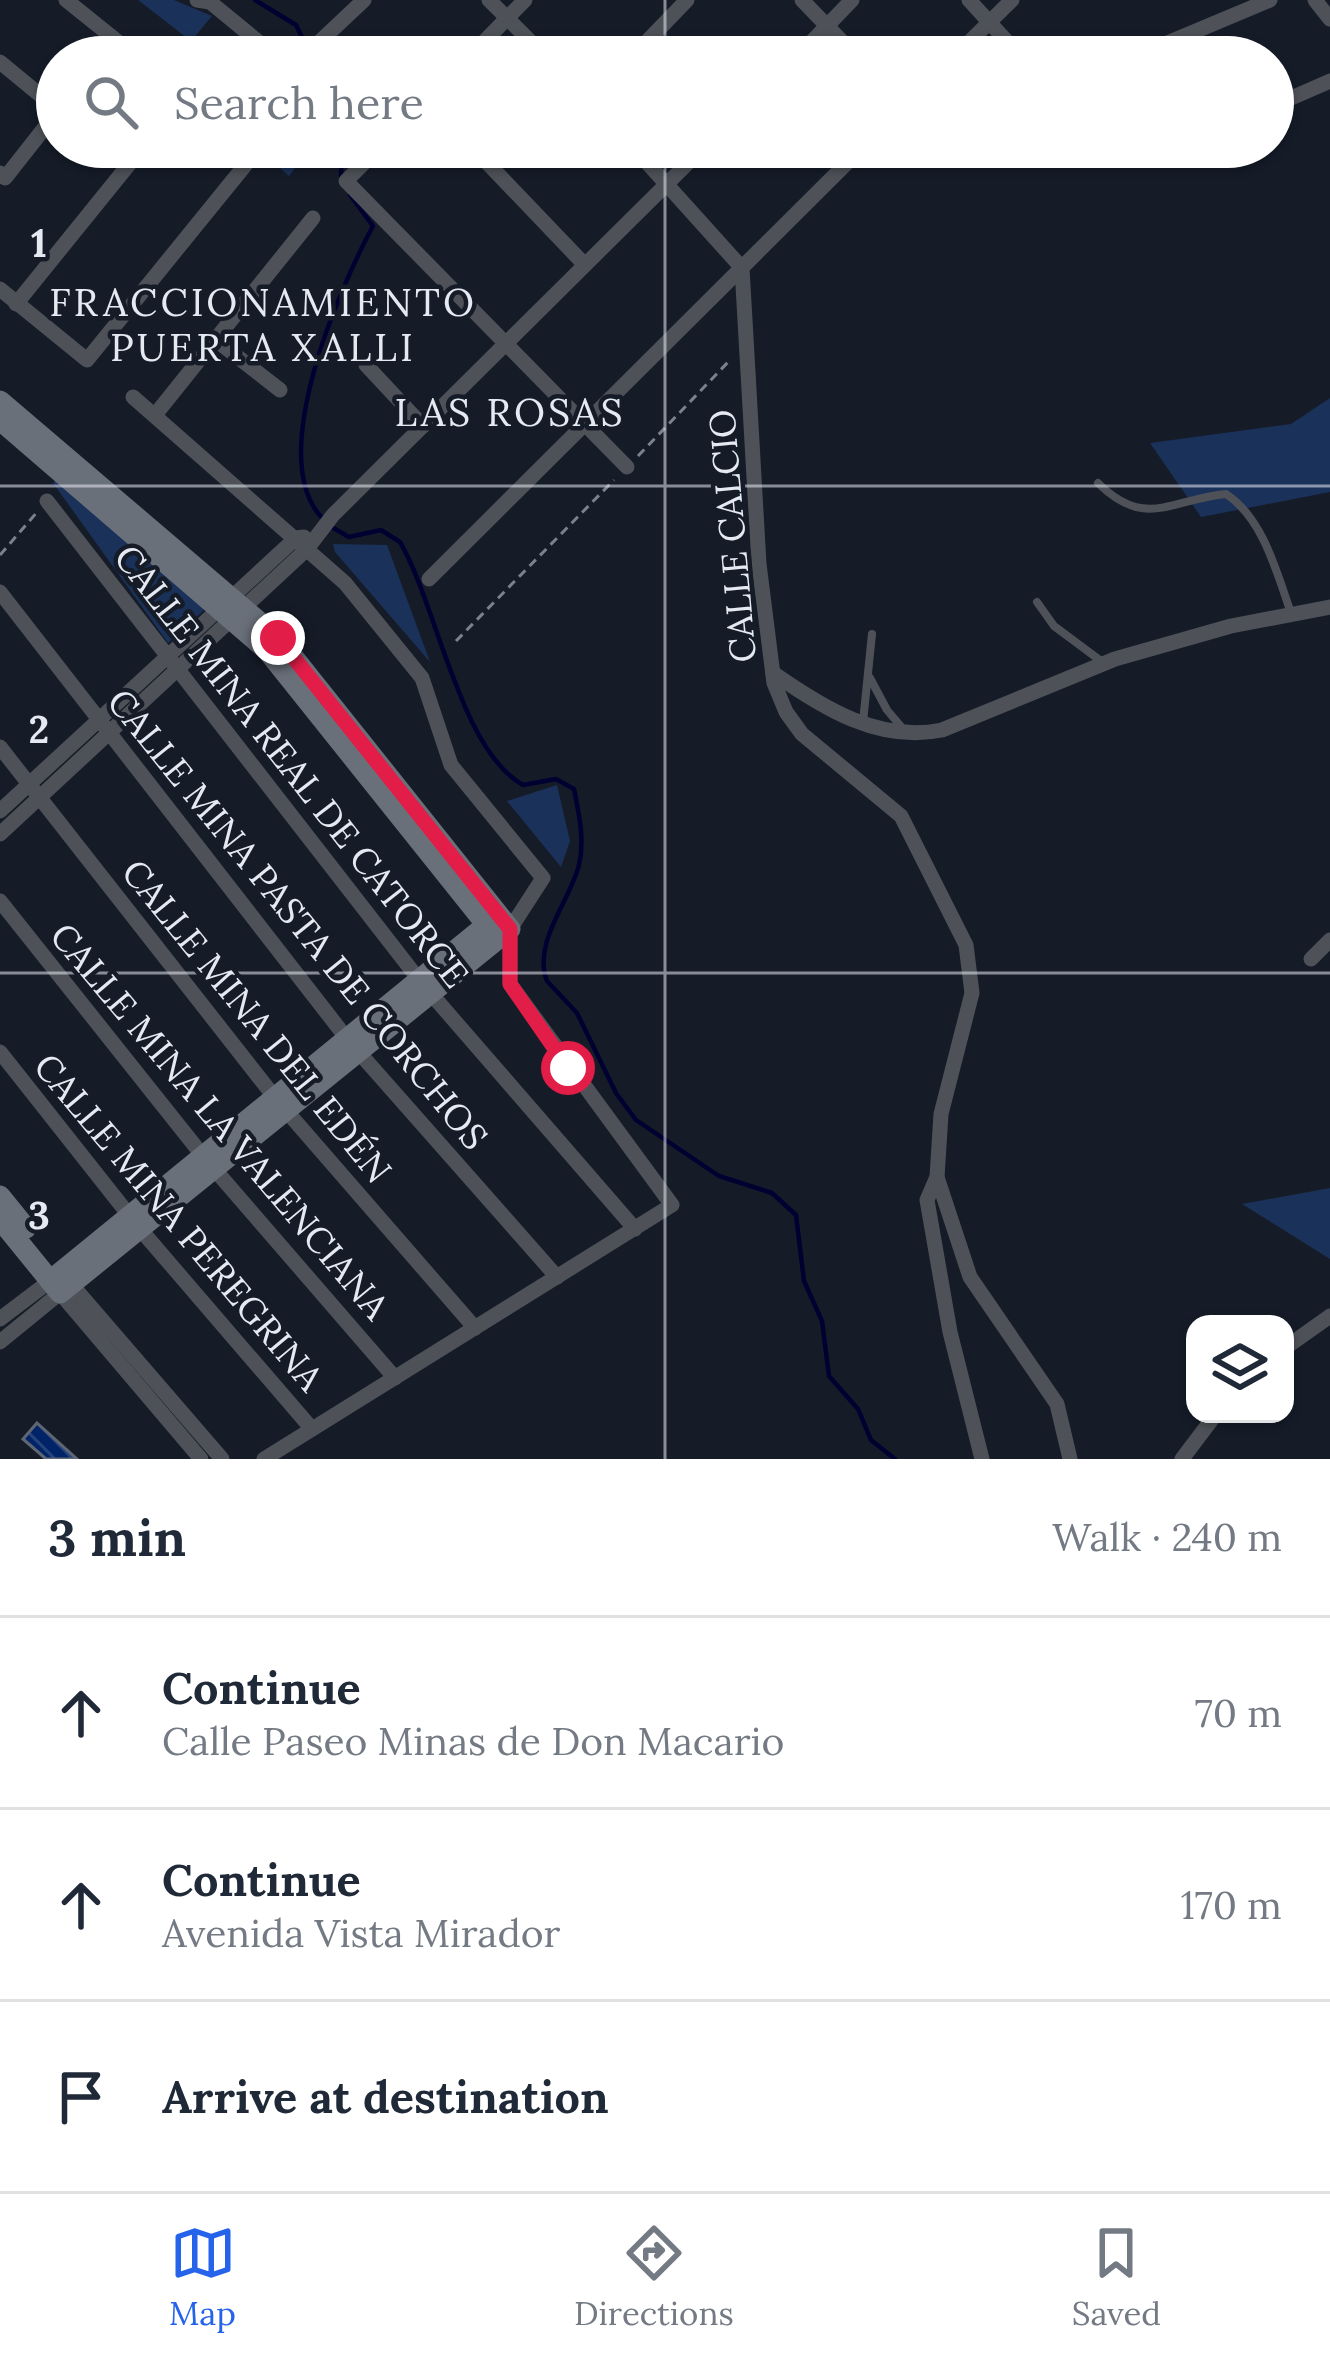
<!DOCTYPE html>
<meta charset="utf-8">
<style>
body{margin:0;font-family:Lora,serif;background:#f6f6f7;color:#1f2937}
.controls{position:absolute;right:36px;bottom:36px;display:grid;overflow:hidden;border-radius:24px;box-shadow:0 3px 9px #0004}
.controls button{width:108px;height:108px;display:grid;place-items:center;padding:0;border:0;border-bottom:3px solid #e0e1e3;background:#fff;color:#1f2937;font:60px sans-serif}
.stop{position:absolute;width:36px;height:36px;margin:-27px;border:9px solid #e11d48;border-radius:50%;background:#fff}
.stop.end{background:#e11d48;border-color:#fff;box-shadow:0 3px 12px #0008}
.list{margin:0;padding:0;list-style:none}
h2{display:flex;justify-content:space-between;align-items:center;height:156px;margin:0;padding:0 48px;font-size:51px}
h2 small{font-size:39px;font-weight:400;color:#747a83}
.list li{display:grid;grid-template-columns:78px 1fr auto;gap:36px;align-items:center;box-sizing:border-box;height:192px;padding:0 48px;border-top:3px solid #e0e1e3}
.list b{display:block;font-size:45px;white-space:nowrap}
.list p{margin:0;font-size:39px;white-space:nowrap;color:#747a83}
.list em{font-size:39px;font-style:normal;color:#747a83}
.icon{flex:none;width:66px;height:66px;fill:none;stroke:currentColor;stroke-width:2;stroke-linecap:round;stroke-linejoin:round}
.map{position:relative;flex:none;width:1330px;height:1459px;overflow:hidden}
.search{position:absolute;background:#fff;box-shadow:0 3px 9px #0004;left:36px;right:36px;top:36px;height:132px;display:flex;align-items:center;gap:30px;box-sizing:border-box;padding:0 42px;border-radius:66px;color:#747a83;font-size:45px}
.sheet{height:732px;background:#fff}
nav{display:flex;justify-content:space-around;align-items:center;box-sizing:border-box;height:168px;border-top:3px solid #e0e1e3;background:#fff;font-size:33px;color:#747a83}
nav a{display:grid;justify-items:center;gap:6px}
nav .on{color:#2563eb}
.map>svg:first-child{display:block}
.green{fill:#1a3159}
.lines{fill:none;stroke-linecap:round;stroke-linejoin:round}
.stream{stroke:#000031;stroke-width:4.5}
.building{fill:url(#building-back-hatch);stroke:#5e6674;stroke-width:3}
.path{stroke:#7c828d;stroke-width:3;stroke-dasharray:9 6;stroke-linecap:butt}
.lane{stroke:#4e5258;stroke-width:8}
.street{stroke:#4e5258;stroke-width:15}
.secondary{stroke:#6a707a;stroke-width:21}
.route{stroke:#e11d48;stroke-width:15}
.grid{fill:none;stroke:#e5eaf2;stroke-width:3;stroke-opacity:0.55}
.labels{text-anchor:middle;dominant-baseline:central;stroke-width:9;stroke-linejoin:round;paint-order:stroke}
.street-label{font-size:36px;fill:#e5eaf2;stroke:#151c28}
.neighbourhood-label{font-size:39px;letter-spacing:3px;fill:#e5eaf2;stroke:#151c28}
.grid-label{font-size:39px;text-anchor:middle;font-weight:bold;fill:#e5eaf2;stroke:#151c28;stroke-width:9;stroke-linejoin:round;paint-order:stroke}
</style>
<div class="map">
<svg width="1330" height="1459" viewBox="0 0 1330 1459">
<defs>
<pattern id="building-back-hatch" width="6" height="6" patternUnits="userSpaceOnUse" patternTransform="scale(3)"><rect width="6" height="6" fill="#002467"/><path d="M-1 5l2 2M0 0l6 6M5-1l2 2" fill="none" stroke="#25447d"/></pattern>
</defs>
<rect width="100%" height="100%" fill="#151c28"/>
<g class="green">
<polygon points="138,0 174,0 212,16 191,41"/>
<polygon points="268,147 323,147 327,158 320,167 304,157 289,176 263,153"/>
<polygon points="1330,398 1330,492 1201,517 1150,443 1291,424"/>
<polygon points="56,479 205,609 168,643 53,483"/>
<polygon points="333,544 387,545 430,662 335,552"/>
<polygon points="557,785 570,841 561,867 507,801"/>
<polygon points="1330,1188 1330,1259 1242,1204"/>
</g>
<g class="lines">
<g class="stream">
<polyline points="255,0 296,25 312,57"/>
<polyline points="341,176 342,147"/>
<path d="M322,518C265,457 340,287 373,226L350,195"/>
<path d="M330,526L349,537L381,530L400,542C437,605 460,750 523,785L556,779L574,789C579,814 585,840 579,865C570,901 532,943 547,981L577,1013L616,1093L636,1120L719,1176L772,1193L796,1215L804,1281L822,1321L829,1376L858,1409L871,1440L895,1459"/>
</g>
</g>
<polygon class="building" points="37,1423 77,1459 46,1459 23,1439"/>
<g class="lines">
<g class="path">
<polyline points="638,456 731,359"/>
<polyline points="0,555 38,511"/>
<polyline points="456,641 614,480"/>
</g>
<g class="lane">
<path d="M1098,483C1145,530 1172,499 1226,494C1263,518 1277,573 1291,613"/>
<polyline points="1037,602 1054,626 1101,661"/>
<polyline points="870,678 887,710 904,730"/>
<polyline points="863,722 872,634"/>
</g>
<g class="street">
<polyline points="66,0 137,57"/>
<polyline points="197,0 210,2 277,57"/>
<polyline points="489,0 546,57"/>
<polyline points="802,0 857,57"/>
<polyline points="969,0 1021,57"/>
<polyline points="1315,0 1330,19"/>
<polyline points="313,48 364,0"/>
<polyline points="469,57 525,0"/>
<polyline points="632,57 687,0"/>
<polyline points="797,57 852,0"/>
<polyline points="954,57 1012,0"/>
<polyline points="1134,57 1270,0"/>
<polyline points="0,62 57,109"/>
<polyline points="1273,106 1330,81"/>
<polyline points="380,147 346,181 627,467"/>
<polyline points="633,147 742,268 759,564 774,683 786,712 802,734 901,816 966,945 972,993 941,1114 937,1177 927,1200 950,1332 982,1459"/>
<polyline points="1178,148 1180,147"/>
<polyline points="476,151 584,264"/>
<polyline points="0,173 5,178 57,112"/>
<polyline points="0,289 87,360 255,153 247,147"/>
<polyline points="16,304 143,147"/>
<polyline points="216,340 280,390"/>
<polyline points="366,365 423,426"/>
<polyline points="133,397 345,583 422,678 451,765 543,878 510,929 510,984 672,1205 264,1459"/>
<polyline points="155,415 313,218"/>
<polyline points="47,501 420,981 635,1229"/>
<polyline points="429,579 863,147"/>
<polyline points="0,592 348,1040 557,1277"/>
<path d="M773,673C823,708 879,743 942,730L1115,659L1231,626L1330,607"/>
<polyline points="0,747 276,1099 475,1328"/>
<polyline points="0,811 296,538 304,537"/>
<polyline points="0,834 307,549 333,515 704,147"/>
<polyline points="0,901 203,1156 395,1378"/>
<polyline points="1311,959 1330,940"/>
<polyline points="0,1052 140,1229 312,1429"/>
<polyline points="937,1177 970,1277 1057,1404 1070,1459"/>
<polyline points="71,1284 222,1459"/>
<polyline points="0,1319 50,1281"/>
<polyline points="0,1342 60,1293 201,1459"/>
<polyline points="1285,1348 1330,1316"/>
<polyline points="1182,1459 1216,1414"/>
</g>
<g class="secondary">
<polyline points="0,401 278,638 510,929 60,1293 0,1219"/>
<polyline points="0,420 267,650 498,939"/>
<polyline points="0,1196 26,1228"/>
<polyline points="50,1281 494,919"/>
</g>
</g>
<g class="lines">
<polyline class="route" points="278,638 510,929 510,984 568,1068"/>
</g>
<path class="grid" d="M665,0V57M665,147V1459M0,486H1330M0,973H1330"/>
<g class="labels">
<g class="street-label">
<text transform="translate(732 536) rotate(-95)">CALLE CALCIO</text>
<text transform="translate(292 766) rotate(52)">CALLE MINA REAL DE CATORCE</text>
<text transform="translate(298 919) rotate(51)">CALLE MINA PASTA DE CORCHOS</text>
<text transform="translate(257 1021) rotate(51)">CALLE MINA DEL EDÉN</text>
<text transform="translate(220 1121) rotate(50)">CALLE MINA LA VALENCIANA</text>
<text transform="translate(179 1222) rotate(50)">CALLE MINA PEREGRINA</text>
</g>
<g class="neighbourhood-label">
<text x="263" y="302">FRACCIONAMIENTO<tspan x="263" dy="45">PUERTA XALLI</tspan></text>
<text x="510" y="412">LAS ROSAS</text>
</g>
</g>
<g class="grid-label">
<text x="39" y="257">1</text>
<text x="39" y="743">2</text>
<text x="39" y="1229">3</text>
</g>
</svg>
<div class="controls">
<button><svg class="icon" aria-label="layers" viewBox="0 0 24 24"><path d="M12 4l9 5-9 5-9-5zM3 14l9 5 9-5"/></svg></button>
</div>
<div class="stop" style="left:568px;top:1068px"></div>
<div class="stop end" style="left:278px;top:638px"></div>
<div class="search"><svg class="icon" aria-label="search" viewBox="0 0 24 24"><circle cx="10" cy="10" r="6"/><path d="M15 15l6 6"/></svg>Search here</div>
</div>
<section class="sheet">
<h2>3 min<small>Walk · 240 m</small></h2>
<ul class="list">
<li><svg class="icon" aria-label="ahead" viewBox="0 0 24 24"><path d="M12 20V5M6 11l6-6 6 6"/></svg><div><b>Continue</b><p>Calle Paseo Minas de Don Macario</p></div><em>70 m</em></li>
<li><svg class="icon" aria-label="ahead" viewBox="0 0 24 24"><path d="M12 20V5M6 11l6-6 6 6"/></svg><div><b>Continue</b><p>Avenida Vista Mirador</p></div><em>170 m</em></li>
<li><svg class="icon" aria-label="arrive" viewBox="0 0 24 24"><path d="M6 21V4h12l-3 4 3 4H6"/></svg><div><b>Arrive at destination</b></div></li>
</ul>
</section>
<nav>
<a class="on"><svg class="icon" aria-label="map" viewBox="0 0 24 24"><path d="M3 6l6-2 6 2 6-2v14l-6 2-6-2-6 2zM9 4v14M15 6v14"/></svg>Map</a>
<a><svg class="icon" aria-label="directions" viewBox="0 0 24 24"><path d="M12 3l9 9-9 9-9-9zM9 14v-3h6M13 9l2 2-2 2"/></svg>Directions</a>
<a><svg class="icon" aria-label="saved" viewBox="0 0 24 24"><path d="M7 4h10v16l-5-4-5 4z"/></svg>Saved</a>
</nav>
